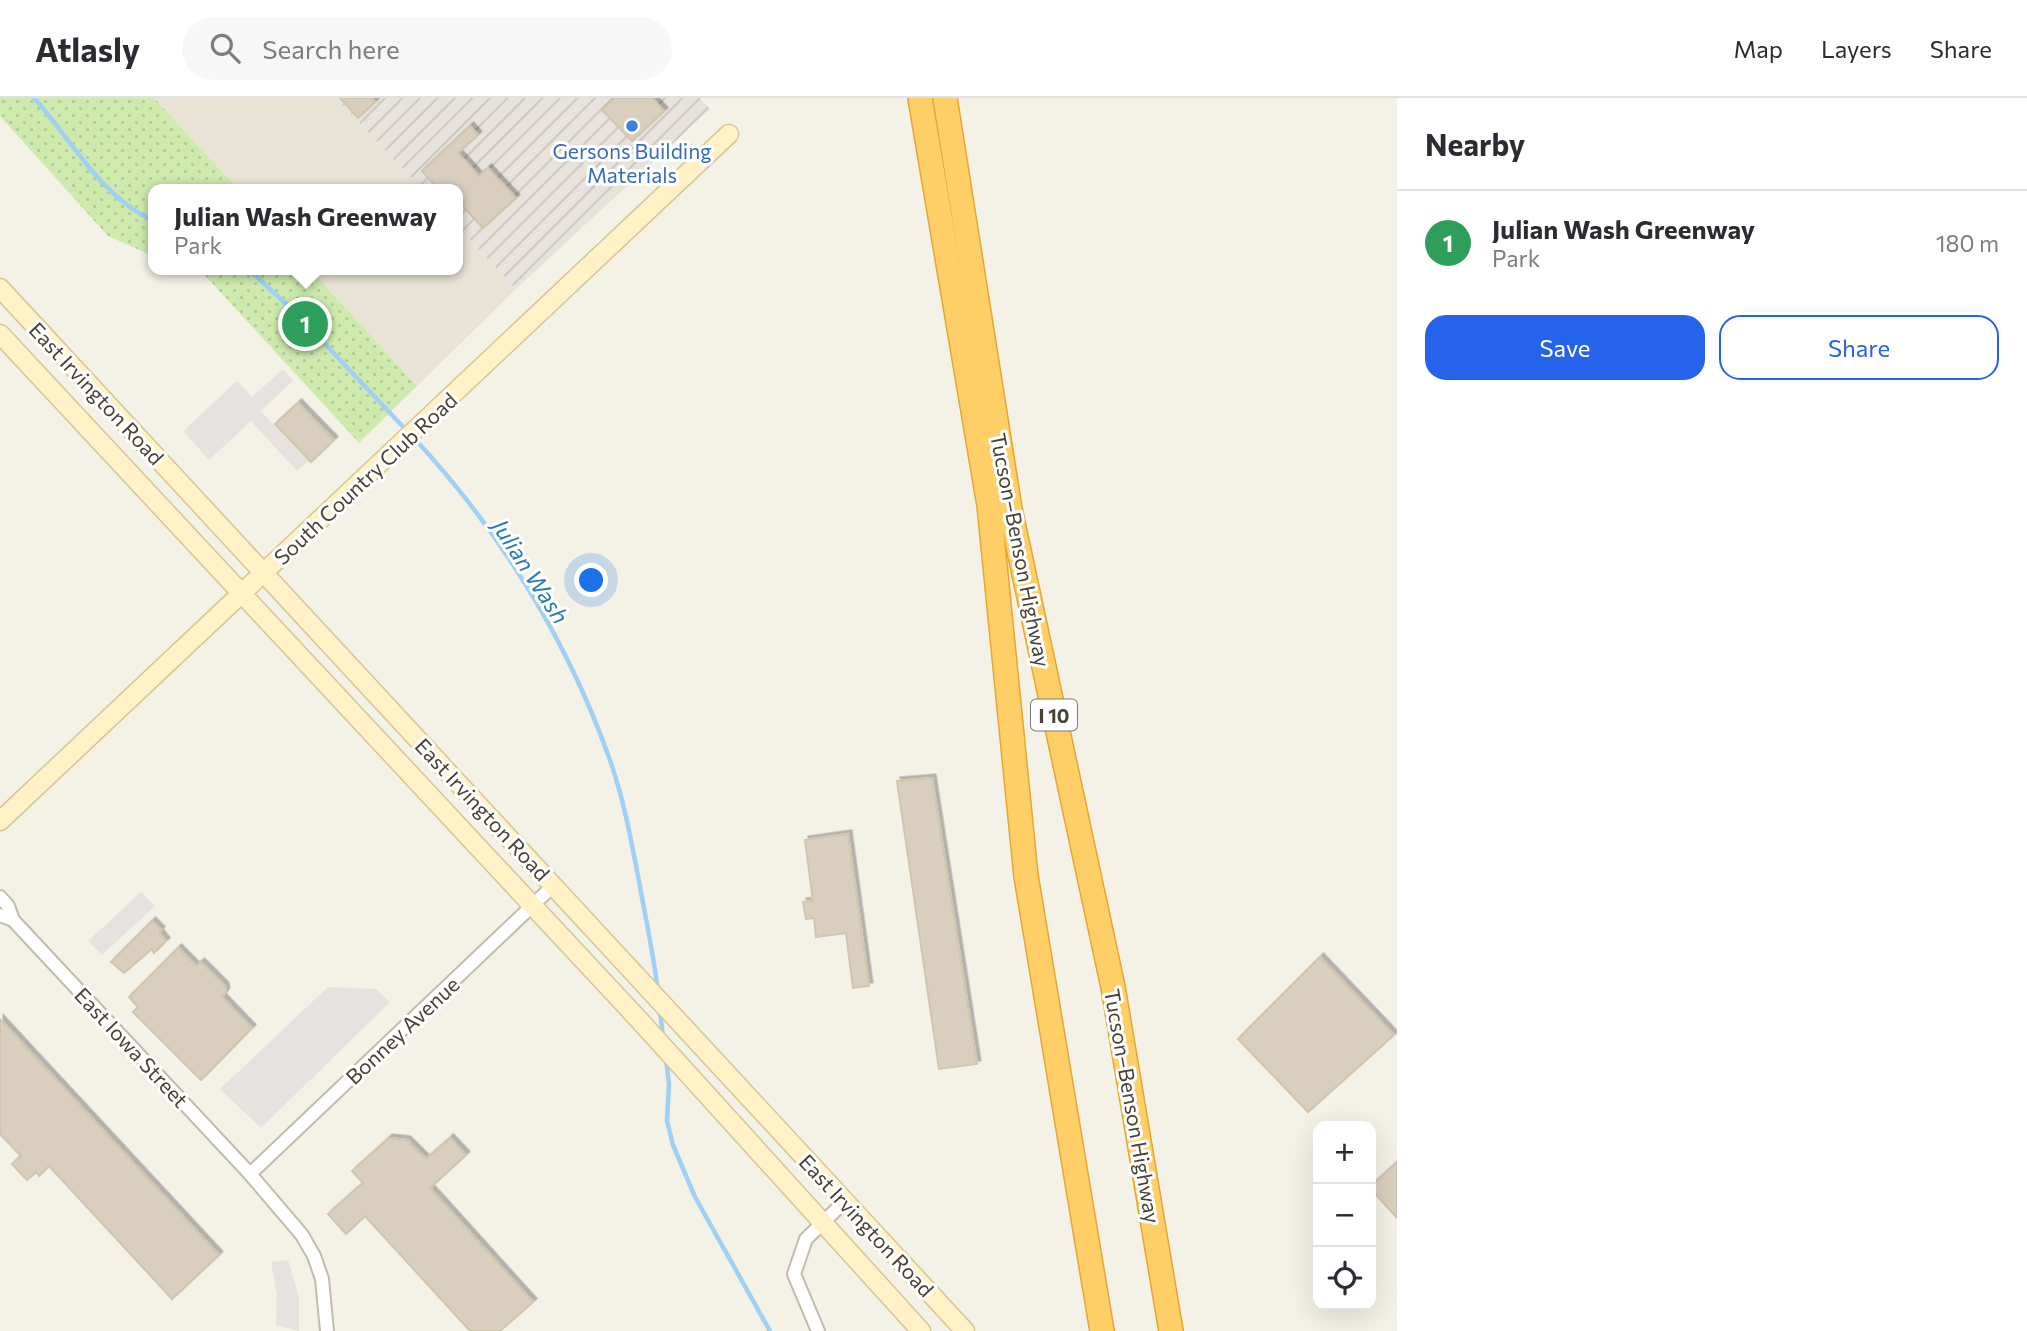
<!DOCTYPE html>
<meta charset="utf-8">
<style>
body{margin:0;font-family:Commissioner,sans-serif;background:#f7f7f7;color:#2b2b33}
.controls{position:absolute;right:21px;bottom:21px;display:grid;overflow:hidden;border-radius:14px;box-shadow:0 7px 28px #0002}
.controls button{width:63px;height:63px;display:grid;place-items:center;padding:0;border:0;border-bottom:2px solid #e1e1e2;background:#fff;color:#2b2b33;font:35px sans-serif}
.you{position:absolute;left:592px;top:483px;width:24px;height:24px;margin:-18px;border:5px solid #fff;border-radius:50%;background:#1a73e8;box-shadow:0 0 0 10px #1a73e833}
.badge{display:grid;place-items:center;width:46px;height:46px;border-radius:50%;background:#2563eb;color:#fff;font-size:23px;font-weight:700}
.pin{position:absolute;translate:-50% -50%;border:4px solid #fff;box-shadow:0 2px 7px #0006}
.popup{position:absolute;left:148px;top:86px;width:315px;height:91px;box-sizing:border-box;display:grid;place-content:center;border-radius:14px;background:#fff;filter:drop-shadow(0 2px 5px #0005);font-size:23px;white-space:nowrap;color:#7c7c81}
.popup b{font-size:26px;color:#2b2b33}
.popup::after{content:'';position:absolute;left:50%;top:100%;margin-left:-14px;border:14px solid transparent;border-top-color:#fff}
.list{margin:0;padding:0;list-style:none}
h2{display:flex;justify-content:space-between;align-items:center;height:91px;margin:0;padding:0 28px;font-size:30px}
h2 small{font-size:23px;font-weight:400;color:#7c7c81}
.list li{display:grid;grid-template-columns:46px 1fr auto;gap:21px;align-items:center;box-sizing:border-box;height:105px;padding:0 28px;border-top:2px solid #e1e1e2}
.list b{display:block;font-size:26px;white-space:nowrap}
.list p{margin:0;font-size:23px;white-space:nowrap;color:#7c7c81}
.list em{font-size:23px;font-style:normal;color:#7c7c81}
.actions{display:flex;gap:14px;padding:21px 28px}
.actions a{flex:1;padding:16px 0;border:2px solid #2563eb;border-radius:21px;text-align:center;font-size:24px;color:#2563eb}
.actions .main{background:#2563eb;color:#fff}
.icon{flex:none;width:38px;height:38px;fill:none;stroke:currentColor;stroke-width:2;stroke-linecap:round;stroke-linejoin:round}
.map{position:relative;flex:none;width:1397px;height:1233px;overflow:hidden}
header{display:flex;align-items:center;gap:42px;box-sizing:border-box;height:98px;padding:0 35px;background:#fff;border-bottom:2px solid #e1e1e2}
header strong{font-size:33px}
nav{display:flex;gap:38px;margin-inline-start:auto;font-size:24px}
.search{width:490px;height:63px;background:#f7f7f7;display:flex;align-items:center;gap:18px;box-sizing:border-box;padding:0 24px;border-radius:38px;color:#7c7c81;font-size:26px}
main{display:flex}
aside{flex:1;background:#fff}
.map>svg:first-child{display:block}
.residential{fill:#e9e3d5}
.industrial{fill:url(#industrial-furrows)}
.park{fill:url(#park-dots)}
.parking{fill:#e5e3df}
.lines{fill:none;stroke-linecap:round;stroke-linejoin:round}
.stream{stroke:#a0d0f4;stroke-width:4.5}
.building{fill:#dacfbf;stroke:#d2c5ae;stroke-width:2;filter:url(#shadow)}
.street-casing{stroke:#c3bcac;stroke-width:16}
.secondary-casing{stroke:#d7c694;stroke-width:21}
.highway-casing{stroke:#e6a62f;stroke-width:26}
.street{stroke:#fff;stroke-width:12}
.secondary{stroke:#fff2c6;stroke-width:18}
.highway{stroke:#ffcf67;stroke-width:23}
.shop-dot{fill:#3f7fe0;stroke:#fff;stroke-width:2.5}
.labels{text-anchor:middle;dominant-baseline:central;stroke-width:6;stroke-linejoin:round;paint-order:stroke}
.shield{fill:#fff;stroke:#7f7a72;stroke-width:2}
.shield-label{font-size:19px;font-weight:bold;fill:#484135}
.shop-label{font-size:21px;fill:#366cbe;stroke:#fff}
.street-label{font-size:21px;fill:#484135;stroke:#fff}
.water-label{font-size:23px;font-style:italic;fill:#287aba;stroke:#fff}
</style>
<header>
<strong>Atlasly</strong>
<div class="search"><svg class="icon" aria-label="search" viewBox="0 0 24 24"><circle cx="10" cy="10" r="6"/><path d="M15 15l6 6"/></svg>Search here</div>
<nav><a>Map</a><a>Layers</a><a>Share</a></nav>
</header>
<main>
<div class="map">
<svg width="1397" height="1233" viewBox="0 0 1397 1233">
<defs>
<pattern id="industrial-furrows" width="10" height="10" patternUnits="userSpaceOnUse" patternTransform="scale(1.75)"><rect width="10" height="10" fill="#e7e2dc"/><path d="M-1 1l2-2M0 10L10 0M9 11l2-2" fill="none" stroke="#c8c3bd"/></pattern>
<pattern id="park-dots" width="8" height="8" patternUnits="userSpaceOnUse" patternTransform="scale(1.75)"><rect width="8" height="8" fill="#ceebad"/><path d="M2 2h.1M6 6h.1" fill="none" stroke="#b2cb95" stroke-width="1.8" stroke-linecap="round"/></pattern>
<filter id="shadow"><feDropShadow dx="3.5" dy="-3.5" stdDeviation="0" flood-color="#0004"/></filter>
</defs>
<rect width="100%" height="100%" fill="#f4f1e7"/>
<g class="residential">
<polygon points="154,0 336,0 422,91 238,91"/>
<polygon points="457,128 516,191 417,288 311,172 457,172"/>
</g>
<polygon class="industrial" points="336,0 700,0 710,11 516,191 457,128 457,91 422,91"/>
<g class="park">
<polygon points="0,0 154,0 238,91 153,91 153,158 108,138 0,18"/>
<polygon points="200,172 311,172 417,288 359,345"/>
</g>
<g class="parking">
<polygon points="283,271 293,283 261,313 308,363 297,373 251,323 209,362 183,333 237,283 252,299"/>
<polygon points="141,794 155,808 102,857 88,843"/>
<polygon points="328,889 376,891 390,904 261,1030 220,991"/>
<polygon points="288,1162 299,1199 299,1233 276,1227 277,1197 271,1164"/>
</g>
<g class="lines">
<g class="stream">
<path d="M34,0C72,42 100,98 153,123"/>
<polyline points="249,172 295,214 407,333"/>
<path d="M413,339C497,429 565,538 607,654C624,699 632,747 641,794C647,827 654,860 658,894"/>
<polyline points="660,913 663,939"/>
<polyline points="666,961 669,986 667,1023 673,1047 695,1099 770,1233"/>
</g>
</g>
<g class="building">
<polygon points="340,0 371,0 375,4 358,20"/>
<polygon points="615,0 652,0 664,13 632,43 602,12"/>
<polygon points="470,28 478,37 458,55 479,78 488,70 516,100 483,130 457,102 457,91 438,91 422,73"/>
<polygon points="298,305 334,342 311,364 275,326"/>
<polygon points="932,680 977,966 939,971 897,683"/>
<polygon points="848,736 869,888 853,890 846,835 816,839 814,820 806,821 803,804 813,803 805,742"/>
<polygon points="152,823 161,832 159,834 166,843 154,855 152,851 124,875 111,864"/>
<polygon points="178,850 196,868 201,864 225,888 226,893 222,899 252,930 201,982 133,914 138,909 129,899"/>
<polygon points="1320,859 1394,937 1308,1014 1238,941"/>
<polygon points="0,921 219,1157 172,1201 49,1068 39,1078 36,1074 27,1082 12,1066 21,1058 0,1036"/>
<polygon points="389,1040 407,1042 426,1061 450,1040 466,1057 430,1090 533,1204 500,1233 470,1233 365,1118 346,1136 328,1116 363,1085 352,1073"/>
<polygon points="1397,1064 1397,1120 1371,1091 1371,1088"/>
</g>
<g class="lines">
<g class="street-casing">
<g id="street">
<polyline points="0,799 8,808 13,822 0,817"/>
<polyline points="13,822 250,1076 302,1137 314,1158 322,1181 327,1233"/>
<polyline points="250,1076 554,787"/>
<polyline points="818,1233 794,1176 806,1141 845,1103"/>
</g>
</g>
<g class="secondary-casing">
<g id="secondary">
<polyline points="0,190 965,1233"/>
<polyline points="0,236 641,924 921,1233"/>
<polyline points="0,723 729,36"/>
</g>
</g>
<g class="highway-casing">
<g id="highway">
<polyline points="920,0 989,407 1026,778 1102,1233"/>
<polyline points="945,0 1010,411 1113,889 1171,1233"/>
</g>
</g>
<use href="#street" class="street"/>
<use href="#secondary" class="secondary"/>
<use href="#highway" class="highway"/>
</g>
<circle class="shop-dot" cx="632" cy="28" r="7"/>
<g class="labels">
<rect class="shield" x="1031" y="601.5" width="46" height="31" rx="5"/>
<g class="shield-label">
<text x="1054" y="617">I 10</text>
</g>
<g class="shop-label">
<text x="632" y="52">Gersons Building<tspan x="632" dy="24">Materials</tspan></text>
</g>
<g class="street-label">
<text transform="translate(97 295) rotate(47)">East Irvington Road</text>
<text transform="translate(365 380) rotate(-43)">South Country Club Road</text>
<text transform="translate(1021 452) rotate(79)">Tucson–Benson Highway</text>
<text transform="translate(483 711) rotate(47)">East Irvington Road</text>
<text transform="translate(402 932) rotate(-43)">Bonney Avenue</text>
<text transform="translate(132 949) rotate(47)">East Iowa Street</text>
<text transform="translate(1133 1008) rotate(80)">Tucson–Benson Highway</text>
<text transform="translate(867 1127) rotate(47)">East Irvington Road</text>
</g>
<g class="water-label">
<text transform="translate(531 473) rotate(57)">Julian Wash</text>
</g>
</g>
</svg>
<div class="controls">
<button>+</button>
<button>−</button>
<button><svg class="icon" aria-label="locate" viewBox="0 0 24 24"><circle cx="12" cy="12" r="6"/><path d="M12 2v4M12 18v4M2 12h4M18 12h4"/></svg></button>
</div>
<div class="you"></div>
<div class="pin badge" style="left:305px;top:226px;background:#2e9e5b">1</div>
<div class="popup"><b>Julian Wash Greenway</b>Park</div>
</div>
<aside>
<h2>Nearby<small></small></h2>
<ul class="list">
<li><span class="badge" style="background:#2e9e5b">1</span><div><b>Julian Wash Greenway</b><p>Park</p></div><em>180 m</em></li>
</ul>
<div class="actions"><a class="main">Save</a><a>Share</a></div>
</aside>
</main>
